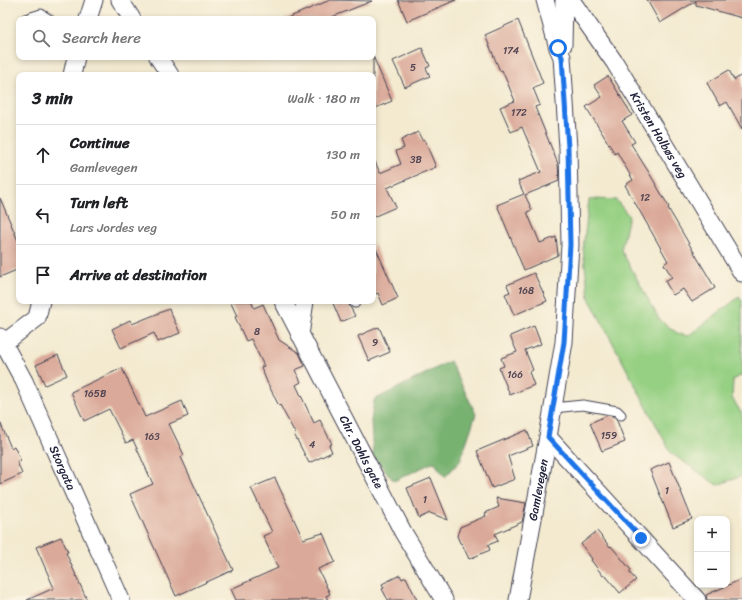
<!DOCTYPE html>
<meta charset="utf-8">
<style>
body{margin:0;font-family:Sriracha,sans-serif;background:#f2f2f2;color:#202124}
.controls{position:absolute;right:12px;bottom:12px;display:grid;overflow:hidden;border-radius:8px;box-shadow:0 2px 6px #0003}
.controls button{width:36px;height:36px;display:grid;place-items:center;padding:0;border:0;border-bottom:1px solid #e0e0e0;background:#fff;color:#202124;font:20px sans-serif}
.stop{position:absolute;width:12px;height:12px;margin:-9px;border:3px solid #1a73e8;border-radius:50%;background:#fff}
.stop.end{background:#1a73e8;border-color:#fff;box-shadow:0 1px 4px #0008}
.list{margin:0;padding:0;list-style:none}
h2{display:flex;justify-content:space-between;align-items:center;height:52px;margin:0;padding:0 16px;font-size:17px}
h2 small{font-size:13px;font-weight:400;color:#757577}
.list li{display:grid;grid-template-columns:26px 1fr auto;gap:12px;align-items:center;box-sizing:border-box;height:60px;padding:0 16px;border-top:1px solid #e0e0e0}
.list b{display:block;font-size:15px;white-space:nowrap}
.list p{margin:0;font-size:13px;white-space:nowrap;color:#757577}
.list em{font-size:13px;font-style:normal;color:#757577}
.icon{flex:none;width:22px;height:22px;fill:none;stroke:currentColor;stroke-width:2;stroke-linecap:round;stroke-linejoin:round}
.map{position:relative;flex:none;width:742px;height:600px;overflow:hidden}
.search{position:absolute;background:#fff;box-shadow:0 2px 6px #0003;left:16px;top:16px;width:360px;height:44px;display:flex;align-items:center;gap:10px;box-sizing:border-box;padding:0 14px;border-radius:8px;color:#757577;font-size:15px}
.panel{position:absolute;background:#fff;box-shadow:0 2px 6px #0003;left:16px;top:72px;width:360px;height:232px;border-radius:8px}
.map>svg:first-child{display:block}
.green{fill:#96d083;stroke:#5c795f}
.forest{fill:#78b271;stroke:#4d6a56}
.building{fill:#daa999}
.lines{fill:none;stroke-linecap:round;stroke-linejoin:round}
.service-casing{stroke:#414051;stroke-width:11}
.minor-casing{stroke:#414051;stroke-width:19}
.service{stroke:#fff;stroke-width:9}
.minor{stroke:#fff;stroke-width:17}
.route{stroke:#1a73e8;stroke-width:5}
.labels{text-anchor:middle;dominant-baseline:central;stroke-width:4;stroke-linejoin:round;paint-order:stroke}
.number-label{font-size:10px;fill:#504452}
.street-label{font-size:12px;fill:#22223b;stroke:#fcf5e5}
</style>
<div class="map">
<svg width="742" height="600" viewBox="0 0 742 600">
<rect width="100%" height="100%" fill="#fcf5e5"/>
<filter id="ink" filterUnits="userSpaceOnUse"><feTurbulence type="fractalNoise" baseFrequency=".025" numOctaves="2"/><feDisplacementMap in="SourceGraphic" scale="8" xChannelSelector="R" yChannelSelector="G"/><feConvolveMatrix kernelMatrix="1 2 1 2 8 2 1 2 1" color-interpolation-filters="sRGB"/></filter>
<filter id="wash" filterUnits="userSpaceOnUse"><feTurbulence type="fractalNoise" baseFrequency=".012" numOctaves="4" result="noise"/><feDisplacementMap in="SourceGraphic" scale="16" xChannelSelector="R" yChannelSelector="G"/><feGaussianBlur stdDeviation="0.9" result="paint"/><feColorMatrix in="noise" values="0 0 0 0 0 0 0 0 0 0 0 0 0 0 0 0 0 1.4 0 .05"/><feComposite in="paint" operator="in"/></filter>
<g filter="url(#wash)">
<rect width="100%" height="100%" fill="#f3ead0"/>
<polygon class="green" points="594,199 616,200 629,216 621,250 659,319 677,333 688,336 739,297 742,301 742,375 733,380 732,398 742,414 742,476 717,485 671,453 589,298 583,249 589,200"/>
<polygon class="forest" points="450,361 476,414 460,461 445,477 434,462 394,481 373,457 371,421 374,400"/>
<g id="blocks">
<g class="building">
<polygon points="330,0 372,1 327,19 285,19"/>
<polygon points="398,0 456,0 407,21"/>
<polygon points="647,0 742,0 742,18 696,5 696,1 660,23"/>
<polygon points="518,20 543,83 533,88 540,105 535,107 558,164 559,181 525,195 532,210 527,212 540,243 556,237 558,255 524,270 497,205 524,194 518,181 541,172 522,127 511,132 500,107 515,101 502,70 500,71 485,35"/>
<polygon points="422,48 430,66 426,68 430,76 405,87 393,61"/>
<polygon points="373,56 392,101 373,109"/>
<polygon points="729,70 734,80 742,75 742,129 727,102 720,106 707,83"/>
<polygon points="608,76 632,115 622,121 635,142 631,144 648,171 669,207 668,208 715,288 692,302 683,289 673,295 665,281 672,277 664,264 668,261 625,185 633,180 617,152 615,154 586,107 602,97 594,85"/>
<polygon points="418,132 422,140 424,139 436,167 387,188 396,207 373,217 373,157 380,173 401,164 396,151 404,148 401,140"/>
<polygon points="0,198 19,243 19,269 0,277"/>
<polygon points="373,242 398,298 383,305 378,293 373,295"/>
<polygon points="534,273 547,301 514,315 505,294 510,292 507,285"/>
<polygon points="230,301 251,301 254,308 263,304 279,340 299,353 305,366 295,370 301,382 296,385 314,423 320,420 332,444 329,445 332,452 309,463 294,434 295,433 280,405 279,406 267,382 261,367 264,366 251,339 246,341 235,317 237,316"/>
<polygon points="332,301 347,301 355,316 341,322"/>
<polygon points="169,309 180,333 158,342 154,333 121,348 112,329 130,320 132,324"/>
<polygon points="534,326 541,344 525,350 533,370 529,372 534,385 510,395 499,368 504,366 501,358 517,352 510,336"/>
<polygon points="379,327 390,352 369,361 358,336"/>
<polygon points="58,355 67,375 45,385 36,365"/>
<polygon points="122,368 145,417 182,401 188,416 169,424 184,455 181,457 233,570 176,596 130,494 153,484 133,440 126,443 109,409 84,421 71,392"/>
<polygon points="608,415 614,417 616,418 625,442 602,451 590,423"/>
<polygon points="0,422 11,448 14,446 21,461 17,462 22,474 0,484"/>
<polygon points="527,430 533,446 508,456 515,479 492,488 477,451"/>
<polygon points="669,462 692,519 673,527 650,470"/>
<polygon points="275,478 303,539 323,533 335,562 318,569 330,594 326,596 328,600 236,600 231,589 278,568 263,536 272,532 251,488"/>
<polygon points="431,478 448,520 430,513 419,518 407,488"/>
<polygon points="496,498 526,503 522,522 495,534 498,541 488,545 490,550 469,559 462,544 460,543 457,536 460,527 486,516 485,513 499,507"/>
<polygon points="597,531 610,547 611,546 631,570 629,572 636,580 620,593 605,575 603,576 591,560 592,559 581,544"/>
<polygon points="61,537 68,552 66,553 87,600 27,600 54,588 36,547"/>
<polygon points="400,575 402,579 406,577 417,600 388,600 382,589 384,588 382,584"/>
<polygon points="742,579 742,600 707,600 706,595"/>
</g>
</g>
</g>
<g filter="url(#ink)">
<use href="#blocks" fill-opacity="0" stroke="#414051" stroke-width="1"/>
<g class="lines">
<g class="service-casing">
<g id="service">
<polyline points="25,19 41,14 49,19"/>
<polyline points="353,301 355,303"/>
<polyline points="553,408 583,405 617,411 621,415"/>
</g>
</g>
<g class="minor-casing">
<g id="minor">
<polyline points="120,0 132,19"/>
<path id="s1" d="M571,0L615,63L742,273"/>
<polyline points="88,19 94,0"/>
<polyline points="563,45 564,0"/>
<polyline points="158,57 170,75"/>
<polyline points="72,75 76,57"/>
<path id="s2" d="M283,301L403,532L444,600"/>
<polyline points="300,335 305,301"/>
<path id="s3" d="M0,337L24,381L121,600"/>
<polyline points="0,346 37,318 41,301"/>
<polyline points="548,437 697,600"/>
<path id="s4" d="M518,600L548,437L564,342L570,245L568,148L562,57L558,48L545,0"/>
</g>
</g>
<use href="#service" class="service"/>
<use href="#minor" class="minor"/>
</g>
</g>
<g class="lines" filter="url(#ink)">
<polyline class="route" points="558,48 562,57 568,148 570,245 564,342 548,437 641,538"/>
</g>
<g class="labels">
<g class="number-label">
<text x="511" y="51">174</text>
<text x="413" y="68">5</text>
<text x="519" y="113">172</text>
<text x="416" y="160">3B</text>
<text x="645" y="198">12</text>
<text x="526" y="291">168</text>
<text x="257" y="332">8</text>
<text x="375" y="343">9</text>
<text x="515" y="375">166</text>
<text x="95" y="394">165B</text>
<text x="609" y="436">159</text>
<text x="152" y="437">163</text>
<text x="312" y="445">4</text>
<text x="667" y="491">1</text>
<text x="425" y="500">1</text>
</g>
<g class="street-label">
<text stroke="none"><textPath href="#s1" startOffset="161">Kristen Holbøs veg</textPath></text>
<text stroke="none"><textPath href="#s2" startOffset="170">Chr. Dahls gate</textPath></text>
<text stroke="none"><textPath href="#s3" startOffset="145">Storgata</textPath></text>
<text stroke="none"><textPath href="#s4" startOffset="112">Gamlevegen</textPath></text>
</g>
</g>
</svg>
<div class="controls">
<button>+</button>
<button>−</button>
</div>
<div class="stop" style="left:558px;top:48px"></div>
<div class="stop end" style="left:641px;top:538px"></div>
<div class="search"><svg class="icon" aria-label="search" viewBox="0 0 24 24"><circle cx="10" cy="10" r="6"/><path d="M15 15l6 6"/></svg>Search here</div>
<section class="panel">
<h2>3 min<small>Walk · 180 m</small></h2>
<ul class="list">
<li><svg class="icon" aria-label="ahead" viewBox="0 0 24 24"><path d="M12 20V5M6 11l6-6 6 6"/></svg><div><b>Continue</b><p>Gamlevegen</p></div><em>130 m</em></li>
<li><svg class="icon" aria-label="left" viewBox="0 0 24 24"><path d="M17 20v-9H6M10 6l-5 5 5 5"/></svg><div><b>Turn left</b><p>Lars Jordes veg</p></div><em>50 m</em></li>
<li><svg class="icon" aria-label="arrive" viewBox="0 0 24 24"><path d="M6 21V4h12l-3 4 3 4H6"/></svg><div><b>Arrive at destination</b></div></li>
</ul>
</section>
</div>
